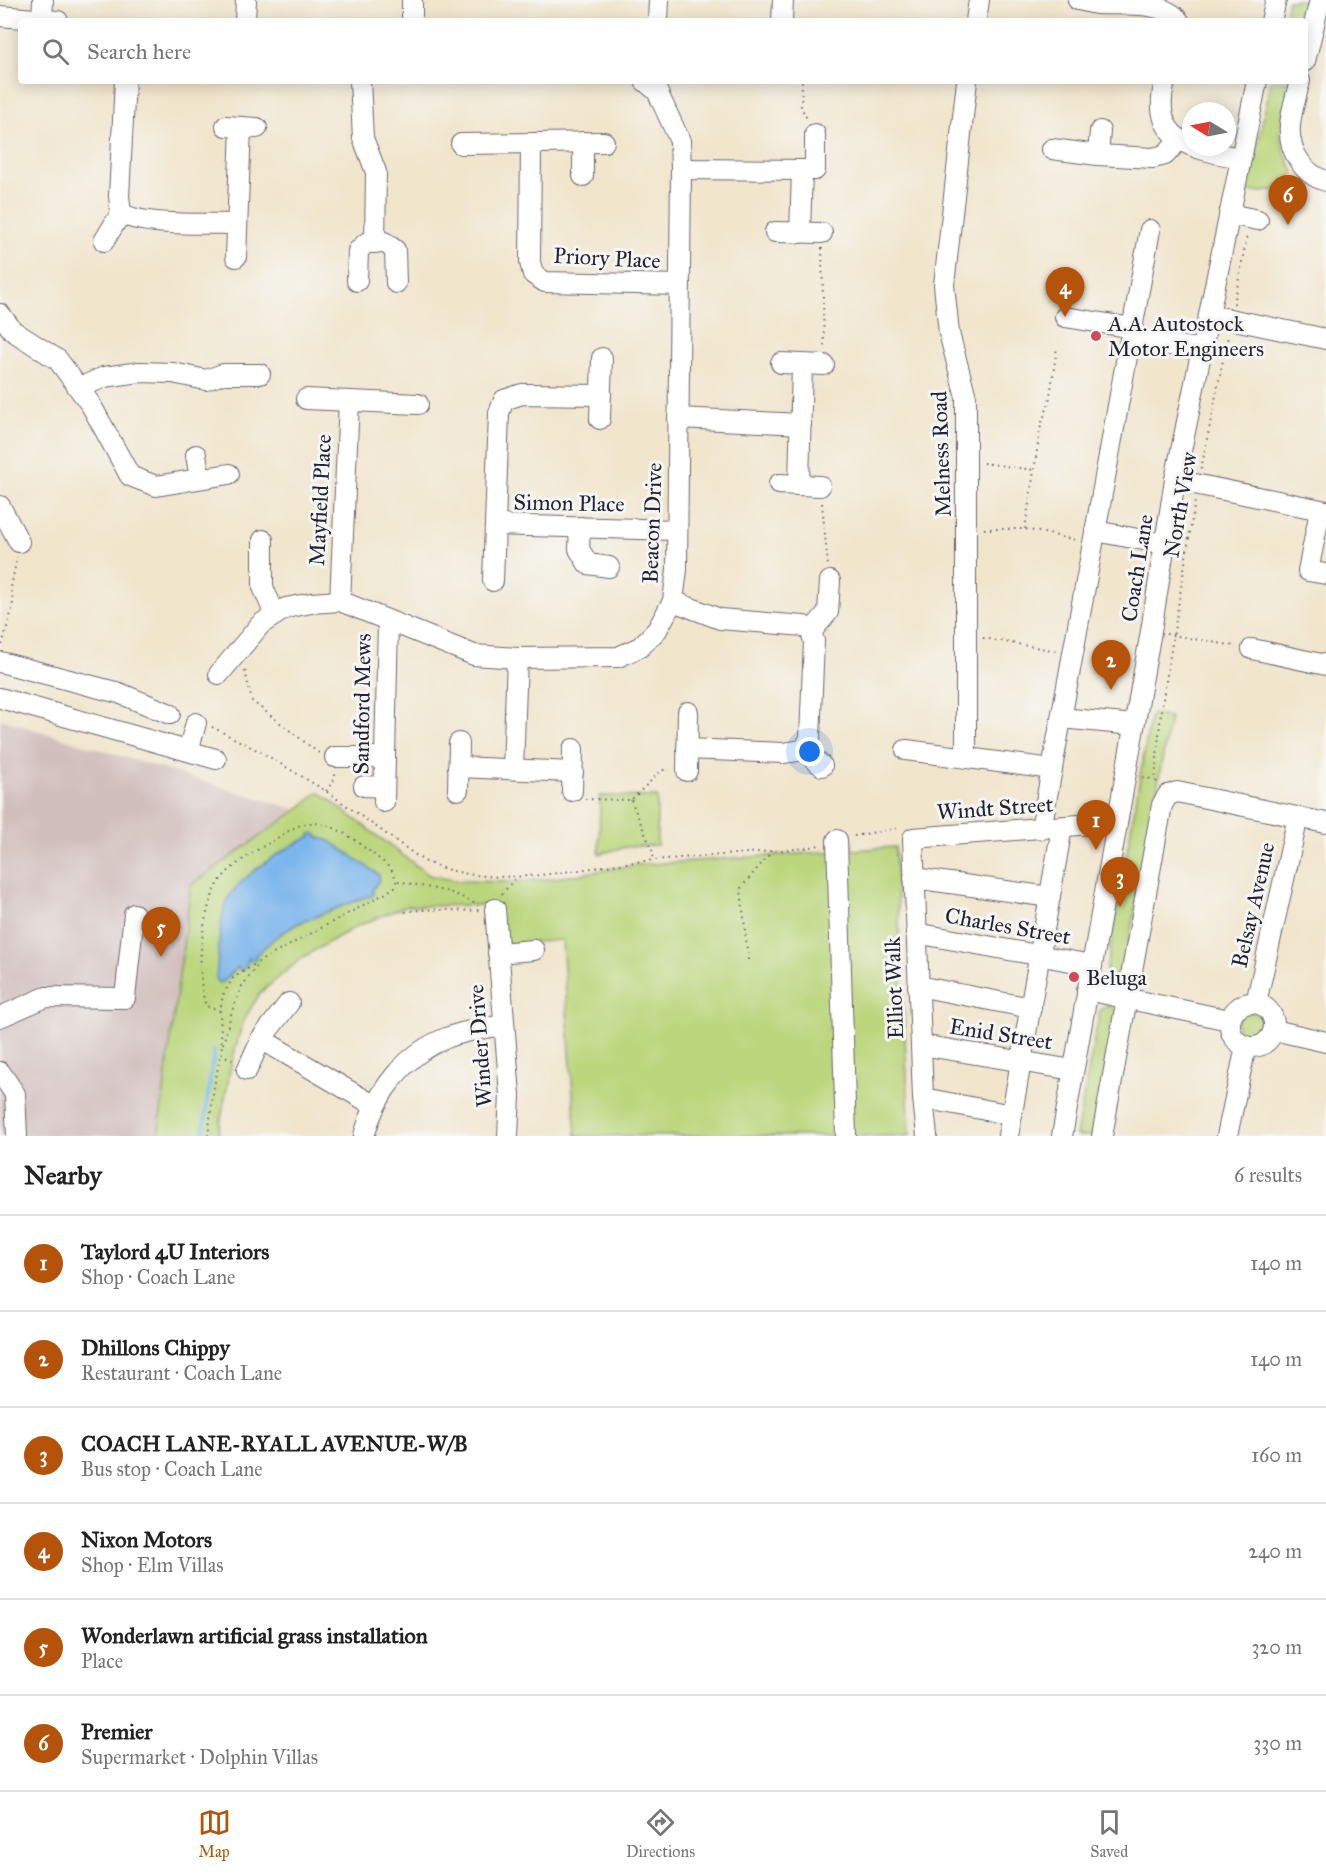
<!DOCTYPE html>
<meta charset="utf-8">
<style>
body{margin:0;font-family:"IM FELL Great Primer",serif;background:#f2f2f2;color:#222}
.compass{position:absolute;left:1182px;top:102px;width:54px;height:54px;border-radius:50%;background:#fff;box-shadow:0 3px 15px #0003;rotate:280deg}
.you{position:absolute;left:810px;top:752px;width:21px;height:21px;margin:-15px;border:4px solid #fff;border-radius:50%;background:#1a73e8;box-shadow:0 0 0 9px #1a73e833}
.badge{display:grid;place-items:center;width:39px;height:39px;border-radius:50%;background:#b45309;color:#fff;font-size:20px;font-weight:700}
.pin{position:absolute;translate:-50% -50px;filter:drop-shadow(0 2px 3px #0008)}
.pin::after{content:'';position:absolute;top:32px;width:21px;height:18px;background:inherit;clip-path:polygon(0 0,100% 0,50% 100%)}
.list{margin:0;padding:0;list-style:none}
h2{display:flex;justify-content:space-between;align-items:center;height:78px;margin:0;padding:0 24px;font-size:26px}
h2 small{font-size:20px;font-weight:400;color:#767676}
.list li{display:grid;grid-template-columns:39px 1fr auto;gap:18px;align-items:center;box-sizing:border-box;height:96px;padding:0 24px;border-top:2px solid #e0e0e0}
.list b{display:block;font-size:22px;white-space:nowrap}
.list p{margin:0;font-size:20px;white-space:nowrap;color:#767676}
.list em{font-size:20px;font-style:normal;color:#767676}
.icon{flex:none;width:33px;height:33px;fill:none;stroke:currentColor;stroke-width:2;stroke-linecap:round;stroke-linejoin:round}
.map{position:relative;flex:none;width:1326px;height:1136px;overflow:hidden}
.search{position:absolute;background:#fff;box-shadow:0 3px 15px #0003;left:18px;right:18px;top:18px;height:66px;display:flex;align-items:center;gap:15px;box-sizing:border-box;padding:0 21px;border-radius:6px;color:#767676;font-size:22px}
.sheet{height:654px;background:#fff}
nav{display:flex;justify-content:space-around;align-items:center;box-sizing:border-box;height:84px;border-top:2px solid #e0e0e0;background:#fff;font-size:16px;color:#767676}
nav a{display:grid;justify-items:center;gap:3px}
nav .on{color:#b45309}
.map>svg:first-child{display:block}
.industrial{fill:#d1bfbe}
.green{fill:#bbd67c;stroke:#6e7c5c;stroke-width:1.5}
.water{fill:#7bb5ec;stroke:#4e6c94;stroke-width:1.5}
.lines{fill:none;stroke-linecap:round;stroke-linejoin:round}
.stream{stroke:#7bb5ec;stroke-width:4.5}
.minor-casing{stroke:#6a666e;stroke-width:22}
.path{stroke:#6a666e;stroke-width:2;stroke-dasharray:1.5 4.5;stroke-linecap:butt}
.minor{stroke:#fff;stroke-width:20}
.poi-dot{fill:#d1495b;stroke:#f6f6f2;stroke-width:2}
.labels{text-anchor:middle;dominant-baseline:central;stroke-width:6;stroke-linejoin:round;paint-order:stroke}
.street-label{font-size:22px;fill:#22223b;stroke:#f6f6f2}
.poi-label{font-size:22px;fill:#22223b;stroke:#f6f6f2;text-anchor:start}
</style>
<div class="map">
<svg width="1326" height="1136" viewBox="0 0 1326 1136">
<rect width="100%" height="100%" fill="#f6f6f2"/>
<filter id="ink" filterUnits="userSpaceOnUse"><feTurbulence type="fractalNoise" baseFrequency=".0167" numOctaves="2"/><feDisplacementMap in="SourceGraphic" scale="12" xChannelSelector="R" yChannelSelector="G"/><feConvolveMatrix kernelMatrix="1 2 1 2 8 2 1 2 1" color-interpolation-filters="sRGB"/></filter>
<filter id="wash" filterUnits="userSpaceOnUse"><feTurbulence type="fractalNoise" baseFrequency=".008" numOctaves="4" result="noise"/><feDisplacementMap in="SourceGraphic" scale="24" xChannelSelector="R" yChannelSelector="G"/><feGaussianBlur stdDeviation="1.35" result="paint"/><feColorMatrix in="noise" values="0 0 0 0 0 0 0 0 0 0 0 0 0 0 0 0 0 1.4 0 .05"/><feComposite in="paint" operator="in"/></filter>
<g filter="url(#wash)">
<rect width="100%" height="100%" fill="#f1e5cc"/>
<polygon class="industrial" points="0,719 297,810 191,885 158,1136 0,1136"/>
<g class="green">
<polygon points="1288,0 1312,0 1305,21 1284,21"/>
<path d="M1271,81H1292C1282,121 1272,134 1294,172C1282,193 1270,192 1248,192Z"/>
<polygon points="1151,714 1170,717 1122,980 1112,985 1105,978"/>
<polygon points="319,792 429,875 457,881 515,882 550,879 636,865 895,847 910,1136 576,1136 562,940 509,944 505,939 487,905 406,906 357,926 303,957 260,993 243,1021 231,1065 218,1136 158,1136 191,885 297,810"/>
<polygon points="600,796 657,797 657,845 625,847 599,854"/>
<polygon points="1109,1005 1116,1011 1093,1136 1076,1136 1100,1010"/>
<circle cx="1250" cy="1025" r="13"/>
</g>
<path class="water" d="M310,834H316L317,837L330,841L379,875V880L372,891L374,893L371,897L369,896L363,898L297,924L276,937L255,956L256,960H250L249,958L244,970H239L238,967L223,982L219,983L216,978C219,955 218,920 228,899C240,876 286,847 310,837Z"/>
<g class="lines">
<polyline class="stream" points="203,1136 214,1050"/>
</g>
</g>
<g filter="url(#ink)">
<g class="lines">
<g class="minor-casing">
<g id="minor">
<path d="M1078,0C1084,1 1090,3 1096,4C1123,5 1163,0 1179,21"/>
<polyline points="0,16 58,21"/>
<polyline points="42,20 43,0"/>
<polyline points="245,21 246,0"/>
<polyline points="412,21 412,0"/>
<polyline points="658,21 659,0"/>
<polyline points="782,21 783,0"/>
<polyline points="976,21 979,0"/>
<polyline points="1271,21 1276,0"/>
<polyline points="1305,61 1320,0"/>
<path d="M125,81L119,196L121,213C143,227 209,223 237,224"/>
<polyline points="360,81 363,138 376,172 375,243"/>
<path d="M1165,81C1149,142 1194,149 1240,158"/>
<path d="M1300,81C1293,109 1281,136 1300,162C1307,172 1315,178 1326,181"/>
<polyline points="226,126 257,128"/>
<polyline points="583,142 583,176"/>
<polyline points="531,143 530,262 533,274 545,282 680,285"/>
<polyline points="461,144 604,142"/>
<polyline points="1052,149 1098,155 1153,158 1165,155 1179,140"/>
<polyline points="1098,155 1100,131"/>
<polyline points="681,169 802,170 800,233"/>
<polyline points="802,170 815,170 815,134"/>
<polyline points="1229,214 1258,220"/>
<polyline points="775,232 822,233"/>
<polyline points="104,241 121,213"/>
<polyline points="236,257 241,127"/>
<polyline points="357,281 358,251 366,243 384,242 395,250 396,283"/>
<polyline points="0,314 13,331 58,360 91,405 130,476 156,486 229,474"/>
<polyline points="1210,315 1326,339"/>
<polyline points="1065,317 1133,328"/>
<polyline points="1131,339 1203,350"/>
<polyline points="781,363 824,365"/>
<polyline points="79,388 104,377 140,372 173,373 206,380 223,374 260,374"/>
<polyline points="306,399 418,404"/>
<polyline points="678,418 801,424"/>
<polyline points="600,419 602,358"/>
<polyline points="196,455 200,478"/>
<polyline points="1175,480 1326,511"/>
<polyline points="779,484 820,486"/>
<polyline points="799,485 802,364"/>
<polyline points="0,506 19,542"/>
<polyline points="1320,511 1308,571 1326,574"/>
<polyline points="495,525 677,530"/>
<polyline points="580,527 579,549 588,564 609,567"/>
<polyline points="1095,531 1165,544"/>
<polyline points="263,540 263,587 275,615"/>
<polyline points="493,581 499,413 504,400 522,394 601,395"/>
<polyline points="340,601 349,401"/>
<polyline points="673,601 720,619 804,626 811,632 814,641 810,738 804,750 783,753 687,749"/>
<polyline points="811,632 828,612 830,581"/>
<polyline points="1252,649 1326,665"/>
<polyline points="0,662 119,693 170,714"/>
<polyline points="219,674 261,624 286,608 311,603 340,601 474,655 517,658 618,657 640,647 657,630 673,601 677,570 681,169 680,141 657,91 645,81"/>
<polyline points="0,698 216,759"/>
<polyline points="1061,718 1134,725"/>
<polyline points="804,750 822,766"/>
<polyline points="906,750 1052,769"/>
<polyline points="188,751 196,723"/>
<polyline points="335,757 385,757"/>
<polyline points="966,757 966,397 949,333 944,285 967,81"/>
<polyline points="458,767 573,772"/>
<polyline points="513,769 517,658"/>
<polyline points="687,771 688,712"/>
<polyline points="364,786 384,787"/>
<polyline points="458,790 459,743"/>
<polyline points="572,791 573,749"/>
<polyline points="384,802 388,621"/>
<polyline points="1041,829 1150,230"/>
<polyline points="837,840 846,1136"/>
<polyline points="914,878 1050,897"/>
<polyline points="495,909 510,1095 508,1136"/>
<polyline points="916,933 1092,965"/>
<polyline points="498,953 534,950"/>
<polyline points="918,986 1031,1008"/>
<polyline points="1087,990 1229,1020"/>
<circle cx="1252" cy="1025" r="22"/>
<polyline points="1256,1003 1298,817"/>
<polyline points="0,1017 46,997 125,998 134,914"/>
<polyline points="1274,1030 1326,1042"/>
<polyline points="261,1039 375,1106"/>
<polyline points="921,1045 1073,1070"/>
<polyline points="247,1070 261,1039 289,1003"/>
<polyline points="0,1072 15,1094 17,1136"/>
<polyline points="923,1098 1012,1115"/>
<path d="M364,1136C376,1092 405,1053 449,1037C467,1030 486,1028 504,1025"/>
<polyline points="927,1136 923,1098 913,838 1117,822"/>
<polyline points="1008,1136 1062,827"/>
<polyline points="1062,1136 1151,631 1175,480 1257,81"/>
<polyline points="1102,1136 1162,805 1168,795 1177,792 1326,823"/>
<polyline points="1227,1136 1246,1046"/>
</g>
</g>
<g class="path">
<polyline points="802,81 801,107 807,119"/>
<polyline points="822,248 824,348"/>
<polyline points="1234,304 1247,236"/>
<polyline points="983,463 1034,470"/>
<polyline points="1201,469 1228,336"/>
<polyline points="822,503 828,566"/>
<polyline points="984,529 1025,529 1076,540"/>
<polyline points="1025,529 1041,425 1049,403 1057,347"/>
<polyline points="1166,634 1235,646"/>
<polyline points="983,638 1057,651"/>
<polyline points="2,645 13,606 11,587 17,557"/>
<polyline points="245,671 252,701 320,754"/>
<path d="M212,727L261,752L326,791L424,861C498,894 578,866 655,860C690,857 725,855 760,852C780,850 801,850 819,845"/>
<polyline points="1143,777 1155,780"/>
<polyline points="1157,782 1155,780 1161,712 1195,501"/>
<polyline points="326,791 335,779 335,773"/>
<polyline points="585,799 631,800 662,770 669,770"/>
<polyline points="631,800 652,850 654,860"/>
<polyline points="854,836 899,828"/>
<polyline points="398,881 449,892 469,900 478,906"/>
<polyline points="502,894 515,878"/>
<path d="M405,912C430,907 455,912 480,910"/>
<polyline points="748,960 741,888 772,851"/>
<path d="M220,1011L206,1006C195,974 201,909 220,881C230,866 255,851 271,842C283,835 297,823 312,823C335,823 356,841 373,854C383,862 398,871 396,886L386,893L260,961L233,978L223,995L220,1011L222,1054L234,1061"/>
<polyline points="223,1044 232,1011 242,986 259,963"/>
<polyline points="208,1136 214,1086 221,1053"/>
</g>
<use href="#minor" class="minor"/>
</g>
</g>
<g class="poi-dot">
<circle cx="1096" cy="336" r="6"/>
<circle cx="1074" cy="977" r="6"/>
</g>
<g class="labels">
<g class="street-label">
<text transform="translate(607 258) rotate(3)">Priory Place</text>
<text transform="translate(941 454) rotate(-92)">Melness Road</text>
<text transform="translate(320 500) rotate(-87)">Mayfield Place</text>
<text transform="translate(569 503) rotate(1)">Simon Place</text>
<text transform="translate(1180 505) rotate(-80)">North View</text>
<text transform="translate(652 523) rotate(-88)">Beacon Drive</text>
<text transform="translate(1137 568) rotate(-81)">Coach Lane</text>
<text transform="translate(362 704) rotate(-89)">Sandford Mews</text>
<text transform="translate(995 808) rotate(-4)">Windt Street</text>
<text transform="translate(1253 905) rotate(-77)">Belsay Avenue</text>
<text transform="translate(1008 926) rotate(10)">Charles Street</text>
<text transform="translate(894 988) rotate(-92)">Elliot Walk</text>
<text transform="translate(1001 1034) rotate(9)">Enid Street</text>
<text transform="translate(480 1046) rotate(-94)">Winder Drive</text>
</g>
<g class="poi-label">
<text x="1108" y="323">A.A. Autostock<tspan x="1108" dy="25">Motor Engineers</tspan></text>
<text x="1086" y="977">Beluga</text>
</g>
</g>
</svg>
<svg class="compass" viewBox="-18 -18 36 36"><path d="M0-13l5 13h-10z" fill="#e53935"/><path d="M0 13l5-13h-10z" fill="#767676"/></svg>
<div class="you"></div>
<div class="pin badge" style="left:1096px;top:850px">1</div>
<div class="pin badge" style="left:1111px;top:690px">2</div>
<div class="pin badge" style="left:1120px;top:907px">3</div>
<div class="pin badge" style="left:1065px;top:317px">4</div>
<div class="pin badge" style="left:161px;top:957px">5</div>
<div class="pin badge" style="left:1288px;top:225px">6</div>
<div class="search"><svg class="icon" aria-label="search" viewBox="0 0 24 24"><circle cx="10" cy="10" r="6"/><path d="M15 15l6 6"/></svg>Search here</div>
</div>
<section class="sheet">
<h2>Nearby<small>6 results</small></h2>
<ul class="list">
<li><span class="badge">1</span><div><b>Taylord 4U Interiors</b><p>Shop · Coach Lane</p></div><em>140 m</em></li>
<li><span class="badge">2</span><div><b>Dhillons Chippy</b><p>Restaurant · Coach Lane</p></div><em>140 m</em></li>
<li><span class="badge">3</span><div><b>COACH LANE-RYALL AVENUE-W/B</b><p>Bus stop · Coach Lane</p></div><em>160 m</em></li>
<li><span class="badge">4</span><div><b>Nixon Motors</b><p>Shop · Elm Villas</p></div><em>240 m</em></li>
<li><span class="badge">5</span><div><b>Wonderlawn artificial grass installation</b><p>Place</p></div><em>320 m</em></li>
<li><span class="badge">6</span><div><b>Premier</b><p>Supermarket · Dolphin Villas</p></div><em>330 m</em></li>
</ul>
</section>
<nav>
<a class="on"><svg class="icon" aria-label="map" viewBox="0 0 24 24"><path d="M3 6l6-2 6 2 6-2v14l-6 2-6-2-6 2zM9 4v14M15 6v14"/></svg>Map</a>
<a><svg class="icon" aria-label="directions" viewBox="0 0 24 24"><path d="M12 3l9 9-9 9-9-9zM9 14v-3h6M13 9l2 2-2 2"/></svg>Directions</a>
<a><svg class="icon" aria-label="saved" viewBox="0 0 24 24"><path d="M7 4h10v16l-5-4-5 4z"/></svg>Saved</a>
</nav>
